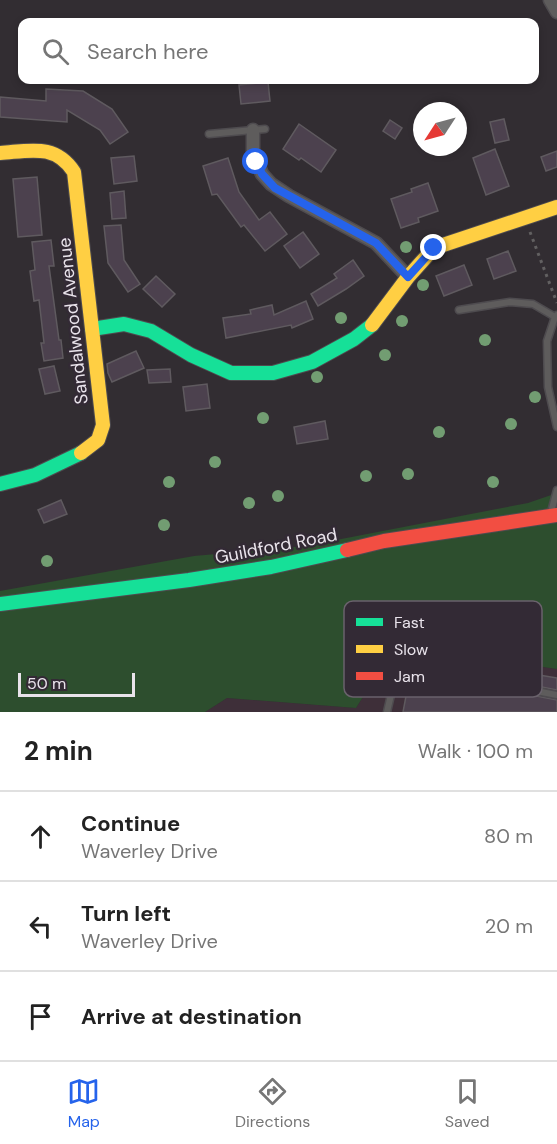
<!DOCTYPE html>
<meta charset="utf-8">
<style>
body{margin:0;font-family:"DM Sans",sans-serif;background:#f2f2f2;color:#222}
.compass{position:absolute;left:413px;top:102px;width:54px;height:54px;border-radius:50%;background:#fff;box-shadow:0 3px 9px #0003;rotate:234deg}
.scale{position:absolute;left:18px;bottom:15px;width:117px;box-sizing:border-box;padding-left:6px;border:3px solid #e9e3eb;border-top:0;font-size:16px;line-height:21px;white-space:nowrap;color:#e9e3eb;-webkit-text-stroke:4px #332a35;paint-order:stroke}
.stop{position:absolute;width:18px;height:18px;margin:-14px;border:4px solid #2563eb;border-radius:50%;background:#fff}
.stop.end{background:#2563eb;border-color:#fff;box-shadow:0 2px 6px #0008}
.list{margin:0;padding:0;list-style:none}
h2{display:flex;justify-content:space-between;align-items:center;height:78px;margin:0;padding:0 24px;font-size:26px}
h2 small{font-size:20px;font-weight:400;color:#767676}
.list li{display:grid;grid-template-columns:39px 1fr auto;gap:18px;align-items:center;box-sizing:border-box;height:90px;padding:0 24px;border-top:2px solid #e0e0e0}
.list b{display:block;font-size:22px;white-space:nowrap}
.list p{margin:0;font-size:20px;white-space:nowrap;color:#767676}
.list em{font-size:20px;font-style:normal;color:#767676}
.icon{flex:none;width:33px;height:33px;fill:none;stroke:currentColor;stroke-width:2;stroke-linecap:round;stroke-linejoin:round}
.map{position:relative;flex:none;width:557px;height:712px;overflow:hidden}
.search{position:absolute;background:#fff;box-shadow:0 3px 9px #0003;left:18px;right:18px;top:18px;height:66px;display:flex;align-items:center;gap:15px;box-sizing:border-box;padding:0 21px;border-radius:12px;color:#767676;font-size:22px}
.sheet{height:348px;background:#fff}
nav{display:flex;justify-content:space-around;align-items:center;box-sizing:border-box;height:84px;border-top:2px solid #e0e0e0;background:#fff;font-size:16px;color:#767676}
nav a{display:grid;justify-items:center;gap:3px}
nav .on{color:#2563eb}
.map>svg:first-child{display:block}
.medical{fill:#3e2f39}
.green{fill:#2d4e2e}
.building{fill:#4c414e;stroke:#5f5a5f;stroke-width:1.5}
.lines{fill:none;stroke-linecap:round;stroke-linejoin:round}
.lane-casing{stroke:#4e4b4f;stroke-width:9}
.street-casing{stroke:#4e4b4f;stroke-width:15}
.fast-casing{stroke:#4e4b4f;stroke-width:16}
.slow-casing{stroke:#4e4b4f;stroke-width:16}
.jam-casing{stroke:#4e4b4f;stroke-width:16}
.path{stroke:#626061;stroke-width:3;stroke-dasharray:3 4.5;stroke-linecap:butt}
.lane{stroke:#5e5c5c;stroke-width:6}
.street{stroke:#5e5c5c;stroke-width:12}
.fast{stroke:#16e098;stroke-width:14}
.slow{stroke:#ffcf43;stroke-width:14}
.jam{stroke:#f24e42;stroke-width:14}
.tree{fill:#729d72}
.route{stroke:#2563eb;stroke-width:8}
.labels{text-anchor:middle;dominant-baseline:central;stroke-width:5;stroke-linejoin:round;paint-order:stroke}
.street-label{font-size:18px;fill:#e9e3eb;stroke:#332a35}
.key{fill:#332a35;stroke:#6a626c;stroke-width:1.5}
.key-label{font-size:16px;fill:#e9e3eb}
</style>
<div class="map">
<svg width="557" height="712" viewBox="0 0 557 712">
<rect width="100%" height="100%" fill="#322d32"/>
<polygon class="medical" points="395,646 557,669 557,712 205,712 227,698 356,708"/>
<polygon class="green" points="557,493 557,669 395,646 356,708 227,698 205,712 0,712 0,591 194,556 305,546 528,503"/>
<g class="building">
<polygon points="268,82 270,101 241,104 239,85"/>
<polygon points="46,89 83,91 112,109 128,132 110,144 100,130 67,110 67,122 0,117 0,97 46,101"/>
<polygon points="504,119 509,140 495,143 490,122"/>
<polygon points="390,120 402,128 395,139 383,131"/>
<polygon points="299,124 336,150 321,172 301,158 299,160 283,149"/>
<polygon points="495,149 509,186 486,195 473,158"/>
<polygon points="557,151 557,167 546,171 541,157"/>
<polygon points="134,156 137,181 114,184 111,158"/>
<polygon points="228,158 239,192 259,220 270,212 287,234 265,251 244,225 241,227 217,194 212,195 203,166"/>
<polygon points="37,177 42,235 18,237 13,179"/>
<polygon points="428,183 438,211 418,218 419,222 401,228 391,199 412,192 411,189"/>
<polygon points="124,191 126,218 112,219 110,193"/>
<polygon points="121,225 124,260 140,284 128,292 108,263 104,226"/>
<polygon points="303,232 319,254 300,268 284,246"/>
<polygon points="51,240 54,266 49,266 59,340 61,340 63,358 44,361 41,343 44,343 39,300 34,301 30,271 35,270 32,242"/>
<polygon points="508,251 516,271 494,279 487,259"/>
<polygon points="353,260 364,276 346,289 318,306 311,294 337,278 334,274"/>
<polygon points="464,265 472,285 444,296 436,276"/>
<polygon points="156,276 175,294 162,307 143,289"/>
<polygon points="306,301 313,319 292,328 291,325 226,338 223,318 251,314 250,310 272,305 274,315"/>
<polygon points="136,351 144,368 112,382 108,373 107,364"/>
<polygon points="54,366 60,391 45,394 39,369"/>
<polygon points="170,369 171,382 149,383 147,370"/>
<polygon points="207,384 210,408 186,411 183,387"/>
<polygon points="325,421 328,439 297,444 294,427"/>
<polygon points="61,500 67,514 44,523 38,510"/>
<polygon points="414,654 557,678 557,690 436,666 413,660"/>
<polygon points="411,670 434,676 557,700 557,712 403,712"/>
</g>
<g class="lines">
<g class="lane-casing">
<g id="lane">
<polyline points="209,134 265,129"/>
<polyline points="459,310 510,302 533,304 555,317"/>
<polyline points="557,315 555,317 547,341 548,387 557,427"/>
<polyline points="551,512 557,490"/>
<polyline points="387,712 397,669 405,663 435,671 557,695"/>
</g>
</g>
<g class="street-casing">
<g id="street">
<polyline points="550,0 557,12"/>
<polyline points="253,130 253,151 257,162 262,174 271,184 289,196 376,243 408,277"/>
</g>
</g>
<g class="fast-casing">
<g id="fast">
<polyline points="92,329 124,324 151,331 191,355 231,373 273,373 312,362 354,339 372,325"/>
<polyline points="0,484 35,475 81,453"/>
<polyline points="0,604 189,580 271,567 347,550"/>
</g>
</g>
<g class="slow-casing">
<g id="slow">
<path d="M0,153C30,151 55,143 74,172L103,425L98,440L81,453"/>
<polyline points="372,325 408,277 434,248 557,207"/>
</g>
</g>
<g class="jam-casing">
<polyline id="jam" points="347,550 384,541 557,515"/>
</g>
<polyline class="path" points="530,232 557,303"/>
<use href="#lane" class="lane"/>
<use href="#street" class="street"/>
<use href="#fast" class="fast"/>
<use href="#slow" class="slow"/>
<use href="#jam" class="jam"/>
</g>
<g class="tree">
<circle cx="406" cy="247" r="6"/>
<circle cx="423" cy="285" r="6"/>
<circle cx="341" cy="318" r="6"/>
<circle cx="402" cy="321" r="6"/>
<circle cx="485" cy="340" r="6"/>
<circle cx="385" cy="355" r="6"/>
<circle cx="317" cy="377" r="6"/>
<circle cx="535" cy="397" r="6"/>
<circle cx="263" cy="418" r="6"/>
<circle cx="511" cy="424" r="6"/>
<circle cx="439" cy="432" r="6"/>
<circle cx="215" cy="462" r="6"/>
<circle cx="408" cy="474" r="6"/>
<circle cx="366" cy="476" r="6"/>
<circle cx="169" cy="482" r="6"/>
<circle cx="493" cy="482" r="6"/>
<circle cx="278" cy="496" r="6"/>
<circle cx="249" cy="503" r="6"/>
<circle cx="164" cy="525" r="6"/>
<circle cx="47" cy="561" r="6"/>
</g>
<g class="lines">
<polyline class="route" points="256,162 262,174 275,188 376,243 408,277 434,248"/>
</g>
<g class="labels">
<g class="street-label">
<text transform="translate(73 321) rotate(-96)">Sandalwood Avenue</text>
<text transform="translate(276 546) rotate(-11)">Guildford Road</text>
</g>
</g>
<rect x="344" y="601" width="198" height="96" rx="9" class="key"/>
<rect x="356" y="618" width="27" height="8" fill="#16e098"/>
<rect x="356" y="645" width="27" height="8" fill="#ffcf43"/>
<rect x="356" y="672" width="27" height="8" fill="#f24e42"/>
<g class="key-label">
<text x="394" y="628">Fast</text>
<text x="394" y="655">Slow</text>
<text x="394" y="682">Jam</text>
</g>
</svg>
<svg class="compass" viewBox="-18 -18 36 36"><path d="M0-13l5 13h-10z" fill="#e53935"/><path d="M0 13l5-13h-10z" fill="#767676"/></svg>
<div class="scale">50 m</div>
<div class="stop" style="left:256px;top:162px"></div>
<div class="stop end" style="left:434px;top:248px"></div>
<div class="search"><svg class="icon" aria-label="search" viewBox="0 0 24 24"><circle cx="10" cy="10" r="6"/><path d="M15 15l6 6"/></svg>Search here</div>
</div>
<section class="sheet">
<h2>2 min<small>Walk · 100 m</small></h2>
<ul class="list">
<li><svg class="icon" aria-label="ahead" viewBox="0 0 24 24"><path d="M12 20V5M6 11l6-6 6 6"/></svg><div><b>Continue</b><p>Waverley Drive</p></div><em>80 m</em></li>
<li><svg class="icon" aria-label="left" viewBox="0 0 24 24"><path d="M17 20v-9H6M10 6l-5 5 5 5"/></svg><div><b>Turn left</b><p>Waverley Drive</p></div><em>20 m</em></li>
<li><svg class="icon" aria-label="arrive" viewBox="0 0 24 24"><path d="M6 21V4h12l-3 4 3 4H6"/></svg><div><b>Arrive at destination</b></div></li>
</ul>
</section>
<nav>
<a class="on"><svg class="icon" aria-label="map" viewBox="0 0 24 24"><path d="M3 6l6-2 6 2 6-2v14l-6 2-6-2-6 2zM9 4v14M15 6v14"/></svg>Map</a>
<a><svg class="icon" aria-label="directions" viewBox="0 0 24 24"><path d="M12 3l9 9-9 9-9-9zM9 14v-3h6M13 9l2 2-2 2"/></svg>Directions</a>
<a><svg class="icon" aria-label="saved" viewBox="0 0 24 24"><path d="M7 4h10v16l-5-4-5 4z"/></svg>Saved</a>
</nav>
